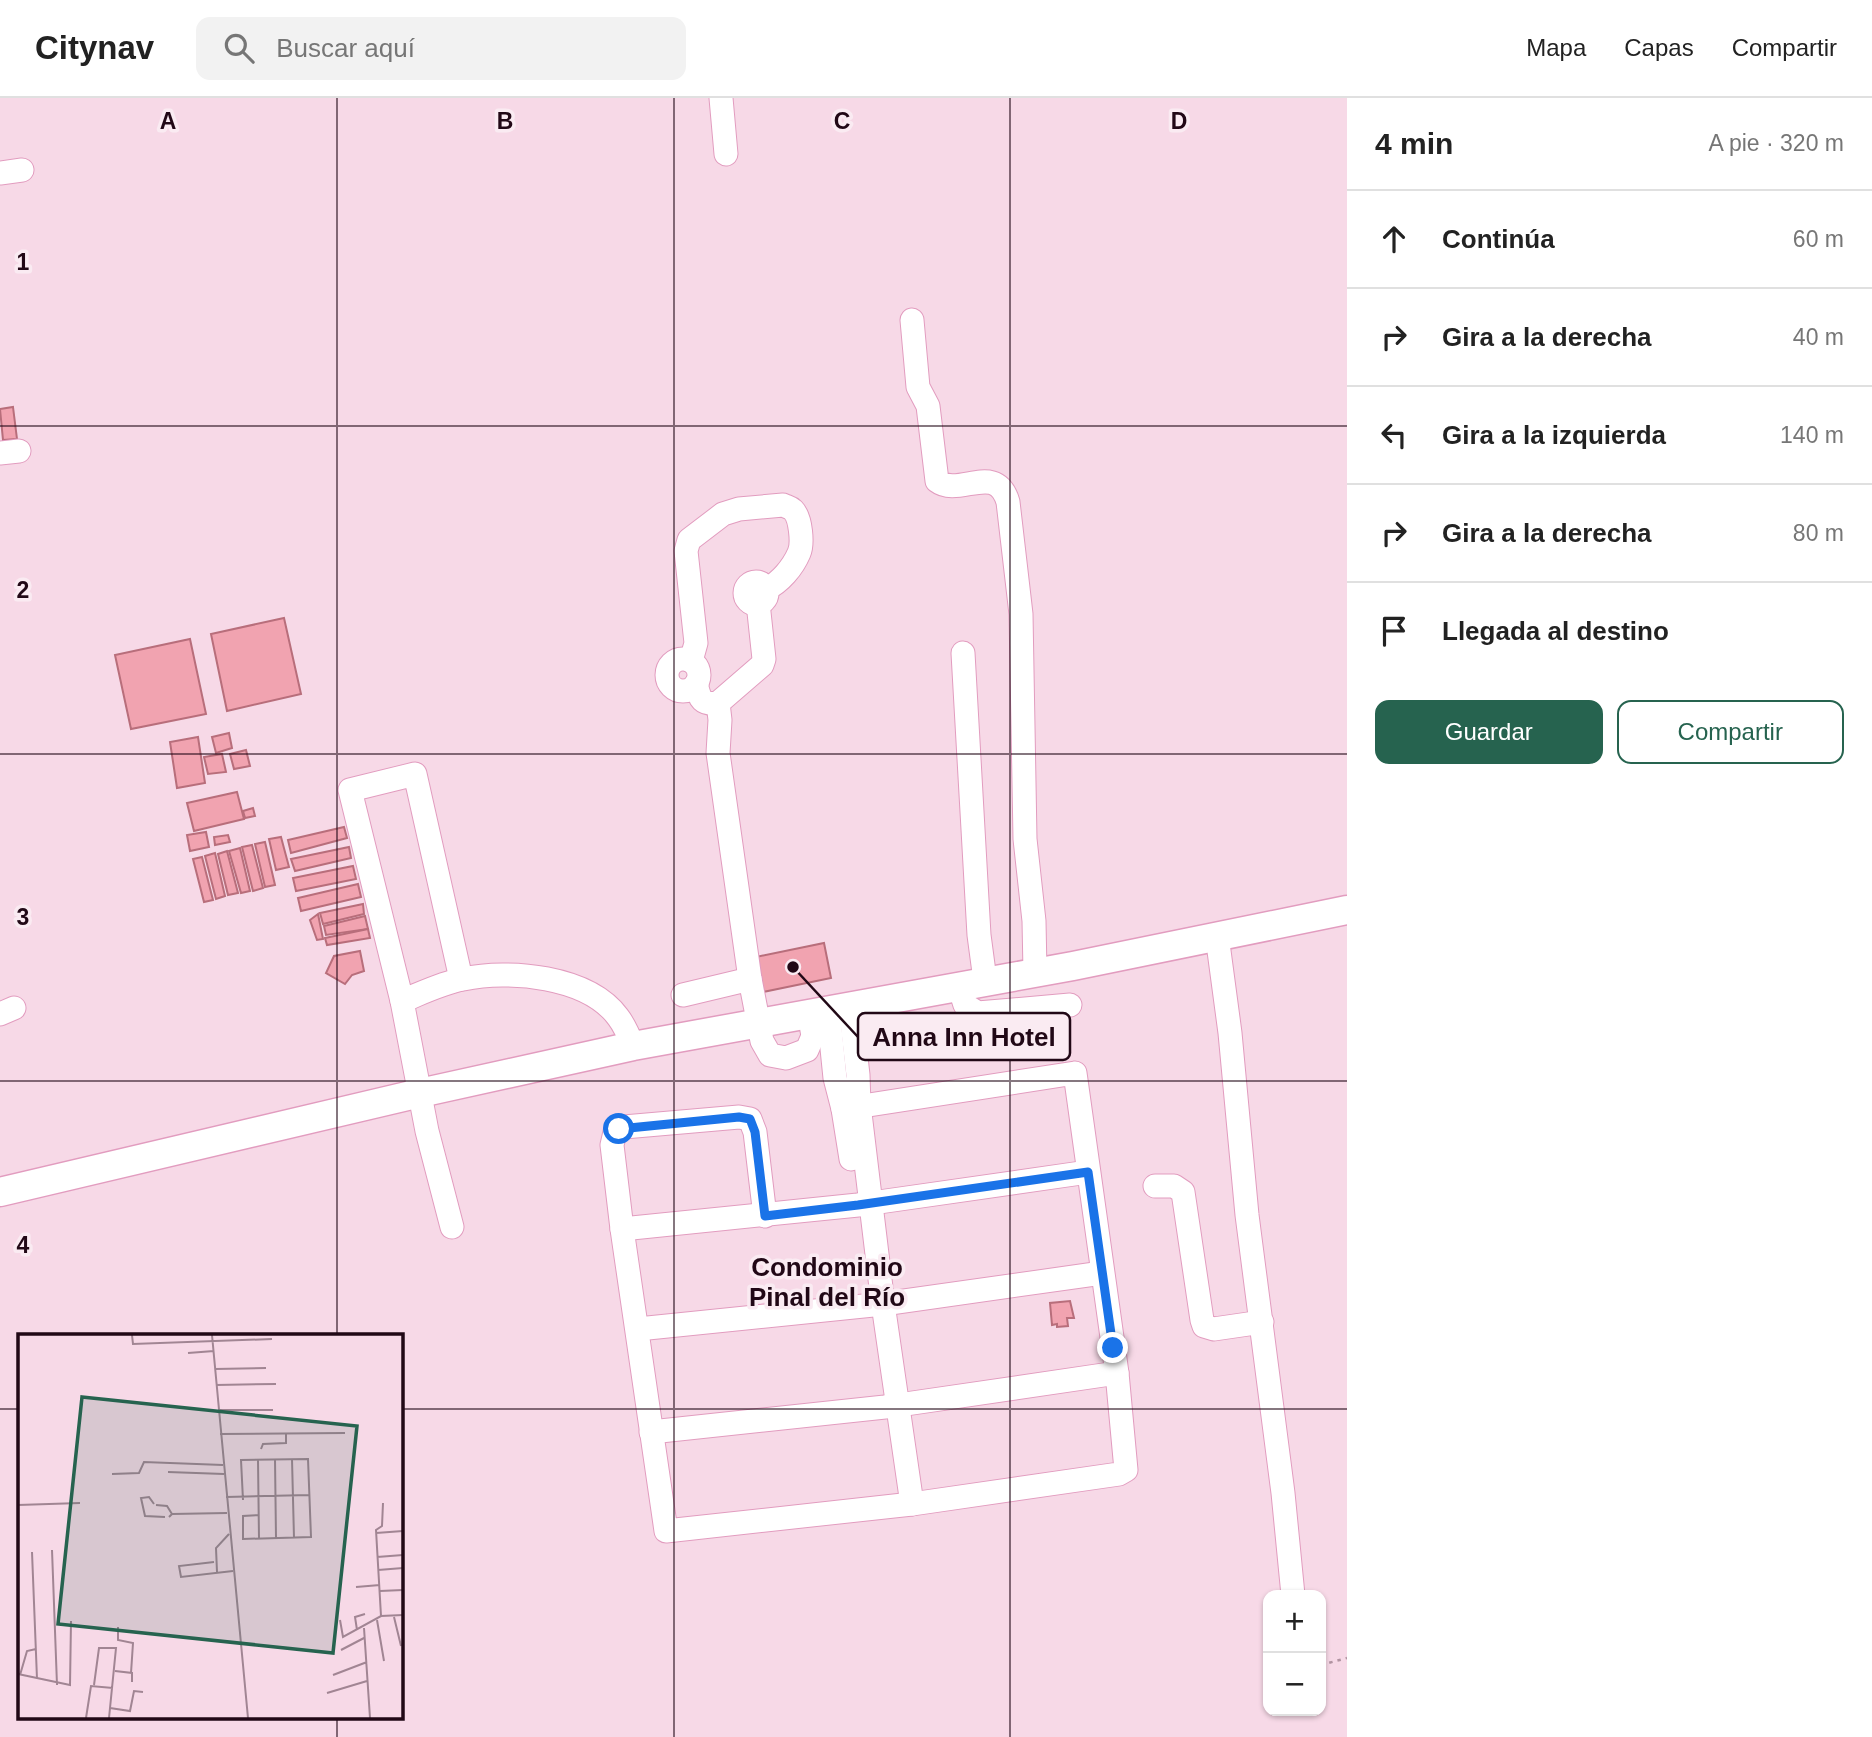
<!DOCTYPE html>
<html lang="es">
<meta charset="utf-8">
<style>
body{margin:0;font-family:Arial,sans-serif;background:#f2f2f2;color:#222}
.controls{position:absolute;right:21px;bottom:21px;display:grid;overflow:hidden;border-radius:14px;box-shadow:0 2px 5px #0004}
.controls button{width:63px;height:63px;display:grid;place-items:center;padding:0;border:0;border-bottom:2px solid #e0e0e0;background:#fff;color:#222;font:35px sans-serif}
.stop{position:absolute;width:21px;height:21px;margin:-16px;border:5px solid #1a73e8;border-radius:50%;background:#fff}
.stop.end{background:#1a73e8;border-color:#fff;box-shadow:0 2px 7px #0008}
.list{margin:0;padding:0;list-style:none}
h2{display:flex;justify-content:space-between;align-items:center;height:91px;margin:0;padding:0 28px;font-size:30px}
h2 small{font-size:23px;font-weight:400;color:#767676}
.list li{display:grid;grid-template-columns:46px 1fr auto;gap:21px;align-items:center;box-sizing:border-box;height:98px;padding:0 28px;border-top:2px solid #e0e0e0}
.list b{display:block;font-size:26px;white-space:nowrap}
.list em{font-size:23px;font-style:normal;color:#767676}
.actions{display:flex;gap:14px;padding:21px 28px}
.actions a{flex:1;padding:16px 0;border:2px solid #26634f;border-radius:14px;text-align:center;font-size:24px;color:#26634f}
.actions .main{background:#26634f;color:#fff}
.icon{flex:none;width:38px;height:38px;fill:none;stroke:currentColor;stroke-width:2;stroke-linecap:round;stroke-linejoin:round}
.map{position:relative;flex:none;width:1347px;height:1639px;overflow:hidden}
header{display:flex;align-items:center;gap:42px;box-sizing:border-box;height:98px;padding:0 35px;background:#fff;border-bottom:2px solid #e0e0e0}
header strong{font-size:33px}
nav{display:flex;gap:38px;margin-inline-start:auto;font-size:24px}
.search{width:490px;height:63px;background:#f2f2f2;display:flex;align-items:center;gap:18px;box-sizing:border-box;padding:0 24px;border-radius:14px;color:#767676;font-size:26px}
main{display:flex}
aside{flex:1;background:#fff}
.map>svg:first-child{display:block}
.building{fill:#f1a3b0;stroke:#b86e7b;stroke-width:2}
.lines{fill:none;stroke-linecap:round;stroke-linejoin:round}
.minor-casing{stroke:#e29cbf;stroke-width:25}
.major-casing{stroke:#e29cbf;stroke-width:31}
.path{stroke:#b194a2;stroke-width:2.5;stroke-dasharray:3.5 5;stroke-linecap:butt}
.minor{stroke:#fff;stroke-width:23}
.major{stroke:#fff;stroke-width:28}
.route{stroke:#1a73e8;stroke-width:9}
.grid{fill:none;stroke:#210816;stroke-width:2;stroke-opacity:0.55}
.labels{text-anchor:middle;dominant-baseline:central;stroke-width:7;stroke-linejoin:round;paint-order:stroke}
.neighbourhood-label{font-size:26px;font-weight:bold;fill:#210816;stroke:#faebf2}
.inset-road{fill:none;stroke:#a18593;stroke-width:2}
.view{fill:#26634f;fill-opacity:0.15;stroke:#26634f;stroke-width:3.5}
.inset-edge{fill:none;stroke:#210816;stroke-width:3.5}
.grid-label{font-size:23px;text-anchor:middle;font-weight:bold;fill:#210816;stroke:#faebf2;stroke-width:7;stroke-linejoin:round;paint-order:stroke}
.leader{fill:none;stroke:#210816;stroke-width:2.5}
.callout-dot{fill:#210816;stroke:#faebf2;stroke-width:2.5}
.callout{fill:#faebf2;stroke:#210816;stroke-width:2.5}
.callout-label{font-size:26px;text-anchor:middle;font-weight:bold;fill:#210816}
</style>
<header>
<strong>Citynav</strong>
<div class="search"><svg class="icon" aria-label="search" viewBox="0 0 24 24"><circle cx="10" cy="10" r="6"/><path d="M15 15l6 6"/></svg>Buscar aquí</div>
<nav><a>Mapa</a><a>Capas</a><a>Compartir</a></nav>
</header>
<main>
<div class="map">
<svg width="1347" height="1639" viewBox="0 0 1347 1639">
<rect width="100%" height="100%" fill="#f7d9e7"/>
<g class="building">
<polygon points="13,309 17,341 3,342 0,311"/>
<polygon points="284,520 301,596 227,613 211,536"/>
<polygon points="190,541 206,616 131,631 115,557"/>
<polygon points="229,635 232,650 216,655 212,639"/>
<polygon points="198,639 205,685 177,690 170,644"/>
<polygon points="246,652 250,668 234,671 230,656"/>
<polygon points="222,656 226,674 208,676 204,659"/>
<polygon points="237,694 244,721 194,733 187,705"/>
<polygon points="253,710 255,718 245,720 243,713"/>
<polygon points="344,729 347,740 291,755 288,742"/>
<polygon points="206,734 209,749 190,753 187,737"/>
<polygon points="228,737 230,744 215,747 214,739"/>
<polygon points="281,739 289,769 276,772 269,741"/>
<polygon points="265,744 275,787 265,789 255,746"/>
<polygon points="252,747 263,790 253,793 242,749"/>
<polygon points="349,749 351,760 295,773 291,761"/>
<polygon points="240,750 250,793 241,795 229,753"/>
<polygon points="227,753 238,795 228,797 218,756"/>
<polygon points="215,755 225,798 216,801 205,758"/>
<polygon points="202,759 213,802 204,804 193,761"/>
<polygon points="353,768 356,781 296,793 293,780"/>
<polygon points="358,786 361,799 301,813 298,800"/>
<polygon points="363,806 364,816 323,826 320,815"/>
<polygon points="318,816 323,841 317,842 310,822"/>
<polygon points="365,818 368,831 326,837 324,828"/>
<polygon points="368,831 370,840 327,847 325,840"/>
<polygon points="824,845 831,880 763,894 756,859"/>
<polygon points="360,853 364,873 352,877 345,886 326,875 334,858"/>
<polygon points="1070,1203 1074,1220 1067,1220 1068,1228 1057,1229 1057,1226 1052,1227 1050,1205"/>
</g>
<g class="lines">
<g class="minor-casing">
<g id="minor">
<polyline points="721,0 726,56"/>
<polyline points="0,75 22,72"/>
<path d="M912,222L918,289L928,308L937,383C959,400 996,363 1008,404L1021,516L1025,741L1034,823L1035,874"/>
<polyline points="0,355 19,353"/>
<circle cx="756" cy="495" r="11"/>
<polyline points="963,555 979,837 985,882"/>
<circle cx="683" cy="577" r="16"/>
<path d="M691,563L696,545L686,453L689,442L723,416L739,411L783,407C787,409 790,409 793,412C801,420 803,446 799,455C793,469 780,485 766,491"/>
<path d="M696,586C700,601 701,607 718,605L762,567L764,561L758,505"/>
<polyline points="718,605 720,622 718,655 750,881 762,943 770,957 786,960 807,952 813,938 809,915"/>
<polyline points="1217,838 1230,935 1247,1117 1283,1395 1293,1497"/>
<polyline points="959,888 965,907 978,915 1070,907"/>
<polyline points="683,897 750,881"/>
<path d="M402,903C422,895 442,885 463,881C509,871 588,878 618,919C625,928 629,938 633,948"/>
<polyline points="850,907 858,977 859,1007 883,1206 912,1406"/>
<polyline points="828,911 835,980 843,1011 851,1061"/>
<polyline points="0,916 14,910"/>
<polyline points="1155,1088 1174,1088 1183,1094 1202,1222 1204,1228 1214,1231 1262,1224"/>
<polyline points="765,1118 755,1034 750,1021 739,1019 624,1029 615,1034 612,1047 622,1131 666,1433 912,1406 1119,1376 1126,1372 1117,1275 1075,975 843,1011"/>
<polyline points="452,1129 427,1033 402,903 350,692 415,676 461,881"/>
<polyline points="622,1131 858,1107 1088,1074"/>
<polyline points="638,1231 883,1206 1102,1175"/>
<polyline points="651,1334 885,1309 1117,1275"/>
</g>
</g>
<g class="major-casing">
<polyline id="major" points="0,1094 420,995 633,948 1073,868 1347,812"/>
</g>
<polyline class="path" points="1321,1567 1347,1560"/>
<use href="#minor" class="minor"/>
<use href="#major" class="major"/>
</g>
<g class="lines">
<polyline class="route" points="619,1031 739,1019 750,1021 755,1034 765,1118 858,1107 1088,1074 1113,1250"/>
</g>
<path class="grid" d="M337,0V1238M674,0V1639M1010,0V1639M0,328H1347M0,656H1347M0,983H1347M0,1311H19M401,1311H1347M337,1620V1639"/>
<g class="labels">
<g class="neighbourhood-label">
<text x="827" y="1169">Condominio<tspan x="827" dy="30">Pinal del Río</tspan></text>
</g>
</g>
<g transform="translate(18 1236)">
<rect width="385" height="385" fill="#f7d9e7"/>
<path class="inset-road" d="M114,1L115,10L254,5M194,1L230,384M170,19L196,17M197,35L248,34M198,51L258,50M200,76H255M202,100L327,99M243,115L245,110L268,109V99M257,125L258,204M274,125L276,204M240,126L241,205M150,138L206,140M94,140L121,139L126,128L205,131M208,163L292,161M225,166L223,126L290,125L293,203L225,205V182L241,181M136,170L131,163L123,164L127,182L147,183M0,171L62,169M138,171L149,172L154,180L151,183M154,180L209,179M358,199L385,197M34,216L39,351M14,218L19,345M359,223L385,221M196,228L161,232L163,243L215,237M360,236L385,234M199,238L198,214L211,200M338,253L362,251M362,257L385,256M363,282L358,196L364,192L365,169M376,283L383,312M322,286L325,303L363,282L385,281M359,286L366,327M100,293V306L115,309L113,339M346,294L352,384M339,296L337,283L347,280M323,316L346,304M97,337L114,339V348M0,340L52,351L53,287M2,341L9,317L18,315M315,341L349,328M0,350V379M76,351L81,314H98L91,384M309,359L349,347M92,374L112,377L116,357L125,358M68,384L73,352L95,354"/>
<path class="view" d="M64,63L339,92L315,319L40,290Z"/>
<rect width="385" height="385" class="inset-edge"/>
</g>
<g class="grid-label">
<text x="168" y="31">A</text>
<text x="505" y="31">B</text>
<text x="842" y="31">C</text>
<text x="1179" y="31">D</text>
<text x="23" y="172">1</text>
<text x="23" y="500">2</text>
<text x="23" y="827">3</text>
<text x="23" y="1155">4</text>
</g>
<path class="leader" d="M793 869L858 939"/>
<circle class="callout-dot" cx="793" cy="869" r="7"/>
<rect class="callout" x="858" y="915" width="212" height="47" rx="7"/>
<g class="callout-label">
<text x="964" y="948">Anna Inn Hotel</text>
</g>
</svg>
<div class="controls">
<button>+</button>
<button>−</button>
</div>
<div class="stop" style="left:619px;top:1031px"></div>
<div class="stop end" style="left:1113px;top:1250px"></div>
</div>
<aside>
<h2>4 min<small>A pie · 320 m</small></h2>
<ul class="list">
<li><svg class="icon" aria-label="ahead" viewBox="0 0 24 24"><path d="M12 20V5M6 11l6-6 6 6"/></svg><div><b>Continúa</b></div><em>60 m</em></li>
<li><svg class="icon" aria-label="right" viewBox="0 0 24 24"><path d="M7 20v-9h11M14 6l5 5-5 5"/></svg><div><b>Gira a la derecha</b></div><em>40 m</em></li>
<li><svg class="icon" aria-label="left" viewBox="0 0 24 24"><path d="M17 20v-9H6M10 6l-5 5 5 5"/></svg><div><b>Gira a la izquierda</b></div><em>140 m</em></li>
<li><svg class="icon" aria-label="right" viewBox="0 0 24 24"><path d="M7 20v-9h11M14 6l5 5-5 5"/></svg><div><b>Gira a la derecha</b></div><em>80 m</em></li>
<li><svg class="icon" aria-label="arrive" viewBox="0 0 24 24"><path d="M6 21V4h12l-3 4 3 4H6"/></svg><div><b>Llegada al destino</b></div></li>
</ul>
<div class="actions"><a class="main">Guardar</a><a>Compartir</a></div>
</aside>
</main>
